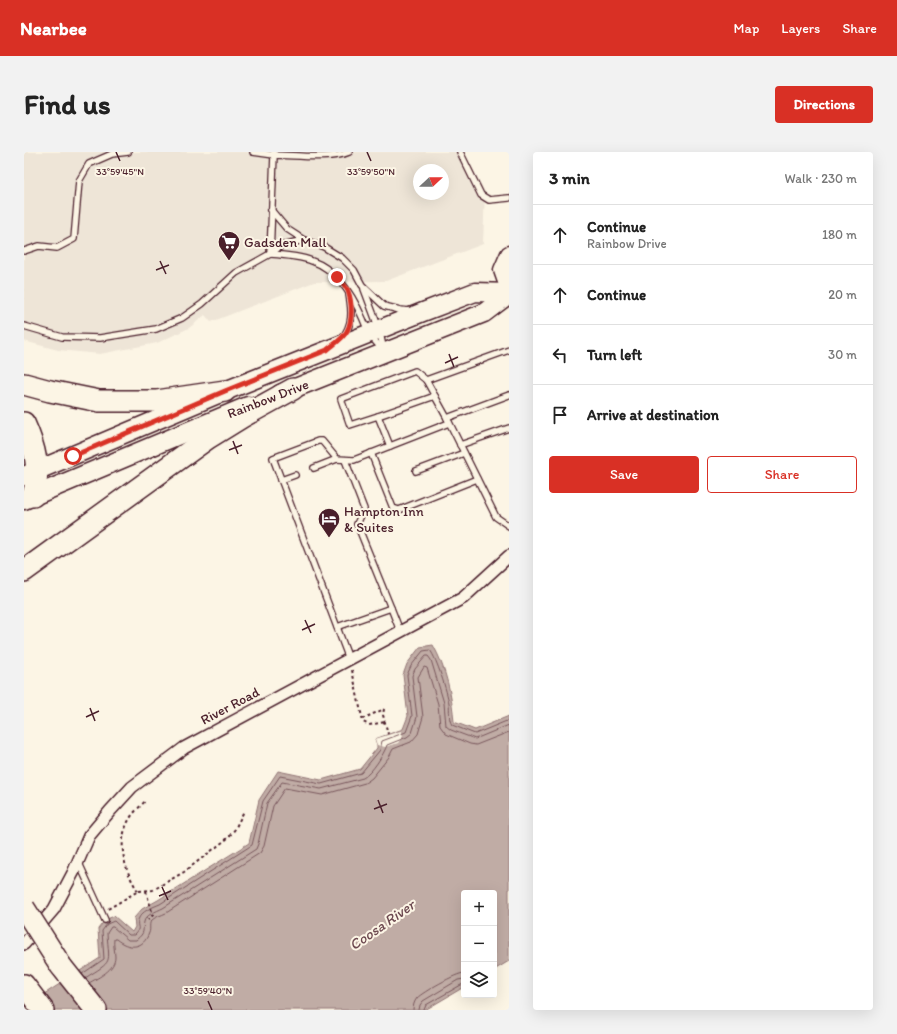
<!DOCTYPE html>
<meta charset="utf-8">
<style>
body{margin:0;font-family:Itim,sans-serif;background:#f2f2f2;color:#222}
.controls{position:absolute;right:12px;bottom:12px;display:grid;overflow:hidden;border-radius:4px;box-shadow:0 4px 16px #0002}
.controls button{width:36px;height:36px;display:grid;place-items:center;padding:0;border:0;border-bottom:1px solid #e0e0e0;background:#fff;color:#222;font:20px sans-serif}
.compass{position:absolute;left:389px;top:12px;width:36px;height:36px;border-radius:50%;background:#fff;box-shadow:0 4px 16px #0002;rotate:68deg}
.stop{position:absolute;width:12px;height:12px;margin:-9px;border:3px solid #d93025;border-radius:50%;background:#fff}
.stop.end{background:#d93025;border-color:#fff;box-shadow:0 1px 4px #0008}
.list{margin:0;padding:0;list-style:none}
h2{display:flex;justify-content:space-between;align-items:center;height:52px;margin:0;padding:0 16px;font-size:17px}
h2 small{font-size:13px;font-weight:400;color:#767676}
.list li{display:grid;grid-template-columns:26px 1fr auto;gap:12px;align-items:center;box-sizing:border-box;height:60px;padding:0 16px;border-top:1px solid #e0e0e0}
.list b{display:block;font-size:15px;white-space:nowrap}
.list p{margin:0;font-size:13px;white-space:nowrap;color:#767676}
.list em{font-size:13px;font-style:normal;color:#767676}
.actions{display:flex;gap:8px;padding:12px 16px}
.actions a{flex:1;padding:9px 0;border:1px solid #d93025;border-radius:4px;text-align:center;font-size:14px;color:#d93025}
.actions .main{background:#d93025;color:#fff}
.icon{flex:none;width:22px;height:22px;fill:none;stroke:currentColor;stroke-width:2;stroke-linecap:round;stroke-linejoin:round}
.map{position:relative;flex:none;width:485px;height:858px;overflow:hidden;border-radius:4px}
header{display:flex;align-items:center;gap:24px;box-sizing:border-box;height:56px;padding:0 20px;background:#d93025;color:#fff}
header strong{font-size:19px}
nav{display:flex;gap:22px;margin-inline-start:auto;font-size:14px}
.intro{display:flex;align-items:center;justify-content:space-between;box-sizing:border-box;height:96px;padding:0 24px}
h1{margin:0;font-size:28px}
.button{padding:10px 18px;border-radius:4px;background:#d93025;color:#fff;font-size:14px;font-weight:700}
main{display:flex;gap:24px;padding:0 24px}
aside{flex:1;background:#fff;border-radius:4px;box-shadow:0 4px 16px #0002}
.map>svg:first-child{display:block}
.built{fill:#eee5d7;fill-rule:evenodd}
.water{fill:#c0aca5;stroke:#917474}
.pier{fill:#fcf5e5}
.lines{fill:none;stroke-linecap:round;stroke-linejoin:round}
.shore{stroke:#79575c;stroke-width:1}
.lane-casing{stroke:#4a1f2b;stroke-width:8}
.street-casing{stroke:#4a1f2b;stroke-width:14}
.secondary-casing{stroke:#4a1f2b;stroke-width:19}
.primary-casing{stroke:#4a1f2b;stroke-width:21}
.highway-casing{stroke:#4a1f2b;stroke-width:24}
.path{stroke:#4a1f2b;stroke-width:2;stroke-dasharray:3 3;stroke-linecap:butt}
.lane{stroke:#fcf5e5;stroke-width:5.5}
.street{stroke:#fcf5e5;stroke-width:11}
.secondary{stroke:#fcf5e5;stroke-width:16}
.primary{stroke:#fcf5e5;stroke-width:18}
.highway{stroke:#fcf5e5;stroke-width:21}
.highway-bridge-casing{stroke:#4a1f2b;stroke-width:24;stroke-linecap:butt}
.highway-bridge{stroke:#fcf5e5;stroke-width:21}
.route{stroke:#d93025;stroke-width:5}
.ticks{fill:none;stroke:#4a1f2b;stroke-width:1.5}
.labels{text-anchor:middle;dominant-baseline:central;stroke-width:4;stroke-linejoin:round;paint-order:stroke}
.poi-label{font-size:14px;fill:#4a1f2b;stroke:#fcf5e5;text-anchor:start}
.street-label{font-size:14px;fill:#4a1f2b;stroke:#fcf5e5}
.water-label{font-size:15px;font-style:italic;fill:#6d4950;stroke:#fcf5e5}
.ticks-label{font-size:10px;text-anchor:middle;fill:#4a1f2b;stroke:#fcf5e5;stroke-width:4;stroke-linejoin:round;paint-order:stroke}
</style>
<header>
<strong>Nearbee</strong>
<nav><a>Map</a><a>Layers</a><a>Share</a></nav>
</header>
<div class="intro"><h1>Find us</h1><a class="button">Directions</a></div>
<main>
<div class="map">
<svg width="485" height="858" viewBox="0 0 485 858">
<rect width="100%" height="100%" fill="#fcf5e5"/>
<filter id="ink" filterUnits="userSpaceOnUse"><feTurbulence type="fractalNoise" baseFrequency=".025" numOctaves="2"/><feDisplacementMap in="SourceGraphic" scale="8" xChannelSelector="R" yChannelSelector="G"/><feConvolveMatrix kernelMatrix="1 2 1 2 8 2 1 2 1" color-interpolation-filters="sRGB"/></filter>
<g filter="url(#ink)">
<path class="built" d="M0,0H440L461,40L459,92L362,129L290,130L187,170L181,163L165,176L133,191L76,202L34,198L0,189ZM395,18H419V42H395Z"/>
<path class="water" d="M409,493C422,516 428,544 430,570L451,578L485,564V809L470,818V741H440V835L401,858H0V855L76,806L74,777L81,768L90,764L108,780L111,775L110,766L118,757L134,748L225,691L235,648L254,619L297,628L336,617L353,596V593L351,587L379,577L384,564L379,523L383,512L396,495Z"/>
<polygon class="pier" points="377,579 379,584 374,591 361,595 353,593 351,587"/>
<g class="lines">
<g class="shore">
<path d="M58,822L80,807L78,779L83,772L90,769L105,783H110C118,775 112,776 114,768C117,759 129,755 136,752L228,693L239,649L256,624L297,632L337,621L356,598L358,589L382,580L388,564L383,523L387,514L399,499L406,498C413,507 423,540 425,551C426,558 424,567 428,573L451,582L485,568"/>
<path d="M61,826C90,808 85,813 83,781L87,775H89L104,788H112C122,780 118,779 120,770C121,763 133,759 139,756L232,697L234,692L243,651L258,630L297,637L339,626C348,621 360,602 363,593L383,585L388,581L393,565L388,524L391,517L402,504H404L407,508L420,551L422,574L427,578L451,587L485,573"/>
<path d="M65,831C75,825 91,818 91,805C91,799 89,793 90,787H92C104,797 119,798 125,781C127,777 124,771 128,768C131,765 138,763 142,761L236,701L240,694L249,654L261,636L298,643L341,631L348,626L365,605L369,597L387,590L394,582L399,565L394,525L400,515L403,516L414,552L416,574L422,582L446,592L452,593L485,580"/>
<path d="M389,858C389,854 390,850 393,846C399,840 432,821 440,821"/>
<polyline points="395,858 396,853 399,849 434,828 440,827"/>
<polyline points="400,858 402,853 437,833 440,832"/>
</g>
<g class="lane-casing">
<g id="lane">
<polyline points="229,0 250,3 250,0"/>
<polyline points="436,0 457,43 465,48 485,46"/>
<polyline points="247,58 263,77 280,88 300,95 318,106 330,118 338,133 360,154 376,158 385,159"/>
<polyline points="0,99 15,94 33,96 50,87 55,29 65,12 88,2 104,0"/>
<path d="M246,102L250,3C270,3 307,8 325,0"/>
<path d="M246,102C260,103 275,104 288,109C314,118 329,144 339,167C341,172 343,177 345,181C349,187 354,193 359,198"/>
<polyline points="340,137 355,177 360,199"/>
<polyline points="0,174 38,185 76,186 132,177 158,166 178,152 212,121 246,102 258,93 280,88"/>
<path d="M318,186C329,173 328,159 325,143"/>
<polyline points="485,243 423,266 472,365 485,374"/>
<polyline points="354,264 411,244"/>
<polyline points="423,266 402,228 485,198"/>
<polyline points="436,293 485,276"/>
<polyline points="366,294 354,264 326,273 317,247 391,219 402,228"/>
<polyline points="347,301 369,356 375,358 453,327"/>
<polyline points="321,308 340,357 333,372 367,456"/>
<polyline points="290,316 313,307"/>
<polyline points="392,319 440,301"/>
<polyline points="257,328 271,323"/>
<polyline points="313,475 367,456 376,479"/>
<polyline points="325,507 249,306 294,289 298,289 313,307 330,308 425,271"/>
<polyline points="54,709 81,768"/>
</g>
</g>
<g class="street-casing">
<polyline id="street" points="0,792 30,757 49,721 65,684 86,659 108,635 160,596 439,446 485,404"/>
</g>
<g class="secondary-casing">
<polyline id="secondary" points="485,102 478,118 485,138"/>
</g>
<g class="primary-casing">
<g id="primary">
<polyline points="256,242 460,161 485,142"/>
<polyline points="0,324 201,239 399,160 451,140 485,141"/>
<polyline points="0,348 224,254"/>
</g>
</g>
<g class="highway-casing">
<g id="highway">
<polyline points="0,232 26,239 75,249 133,249 201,239"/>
<path d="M0,271C11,295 17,318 9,344"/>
<polyline points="0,419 184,286 218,265 269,237"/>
<polyline points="37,814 72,858"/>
<polyline points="0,833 19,858"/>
</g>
</g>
<g class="path">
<polyline points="328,518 339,570 345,573 361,570"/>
<polyline points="360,557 359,563 364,582"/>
<polyline points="338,567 360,557"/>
<path d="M114,739C99,717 91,685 109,662C113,657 118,653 122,648"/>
<polyline points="122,739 129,763 124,768"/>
<polyline points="84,757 114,739 129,738 160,720 204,686 211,677 220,659"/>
</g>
<use href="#lane" class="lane"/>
<use href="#street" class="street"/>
<use href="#secondary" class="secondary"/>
<use href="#primary" class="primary"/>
<use href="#highway" class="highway"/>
<g class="highway-bridge-casing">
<polyline id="highway-bridge" points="0,756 37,814"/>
</g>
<use href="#highway-bridge" class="highway-bridge"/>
</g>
</g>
<g class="lines" filter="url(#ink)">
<path class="route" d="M49,304L201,239L303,198C310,192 319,187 323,179C329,168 328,150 324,139C322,134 317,129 313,125"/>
</g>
<path class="ticks" d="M92,0L96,9M343,0L347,9M136,109L142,122M132,118L145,113M425,202L430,215M421,211L434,205M209,289L214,302M205,298L218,293M281,468L287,481M278,478L291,472M66,556L71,569M62,565L75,559M354,648L359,661M350,657L363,652M138,735L144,748M135,744L147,739M184,849L188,858"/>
<defs>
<g id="supermarket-pin" transform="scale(1.15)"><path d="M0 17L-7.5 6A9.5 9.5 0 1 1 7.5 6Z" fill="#4a1f2b" stroke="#fcf5e5"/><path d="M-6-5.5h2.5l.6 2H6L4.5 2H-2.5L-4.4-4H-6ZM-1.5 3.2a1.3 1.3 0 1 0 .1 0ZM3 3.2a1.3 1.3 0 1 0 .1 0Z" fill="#fff"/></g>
<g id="hotel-pin" transform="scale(1.15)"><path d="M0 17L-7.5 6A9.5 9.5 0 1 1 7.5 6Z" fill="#4a1f2b" stroke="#fcf5e5"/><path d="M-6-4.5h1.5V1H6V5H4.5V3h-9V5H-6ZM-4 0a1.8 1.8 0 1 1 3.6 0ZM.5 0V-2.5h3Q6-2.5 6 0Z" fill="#fff"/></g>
</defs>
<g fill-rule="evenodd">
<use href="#supermarket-pin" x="205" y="90"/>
<use href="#hotel-pin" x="305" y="367"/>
</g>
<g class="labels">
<g class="poi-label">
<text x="220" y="90">Gadsden Mall</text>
<text x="320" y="359">Hampton Inn<tspan x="320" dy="16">&amp; Suites</tspan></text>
</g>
<g class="street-label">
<text transform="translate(244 247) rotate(-21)">Rainbow Drive</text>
<text transform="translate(206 554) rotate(-28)">River Road</text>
</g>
<g class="water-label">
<text transform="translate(358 773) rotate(-35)">Coosa River</text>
</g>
</g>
<g class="ticks-label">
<text x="96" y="23">33°59'45"N</text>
<text x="347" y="23">33°59'50"N</text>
<text x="184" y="842">33°59'40"N</text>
</g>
</svg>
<div class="controls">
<button>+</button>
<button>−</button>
<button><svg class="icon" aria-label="layers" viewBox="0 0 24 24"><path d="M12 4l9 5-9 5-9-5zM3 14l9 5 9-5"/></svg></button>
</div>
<svg class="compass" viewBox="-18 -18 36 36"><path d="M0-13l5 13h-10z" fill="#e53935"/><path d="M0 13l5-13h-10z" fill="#767676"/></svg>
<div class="stop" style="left:49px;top:304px"></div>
<div class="stop end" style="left:313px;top:125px"></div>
</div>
<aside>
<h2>3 min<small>Walk · 230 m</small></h2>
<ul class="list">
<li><svg class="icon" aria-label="ahead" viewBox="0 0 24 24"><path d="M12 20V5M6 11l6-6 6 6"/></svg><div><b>Continue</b><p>Rainbow Drive</p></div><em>180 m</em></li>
<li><svg class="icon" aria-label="ahead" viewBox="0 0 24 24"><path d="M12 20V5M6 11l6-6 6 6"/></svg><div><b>Continue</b></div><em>20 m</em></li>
<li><svg class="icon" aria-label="left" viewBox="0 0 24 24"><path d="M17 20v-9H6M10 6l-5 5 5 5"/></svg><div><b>Turn left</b></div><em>30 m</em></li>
<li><svg class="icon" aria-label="arrive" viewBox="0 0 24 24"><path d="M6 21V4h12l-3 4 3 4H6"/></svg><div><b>Arrive at destination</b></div></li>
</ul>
<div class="actions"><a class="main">Save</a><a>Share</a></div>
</aside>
</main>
